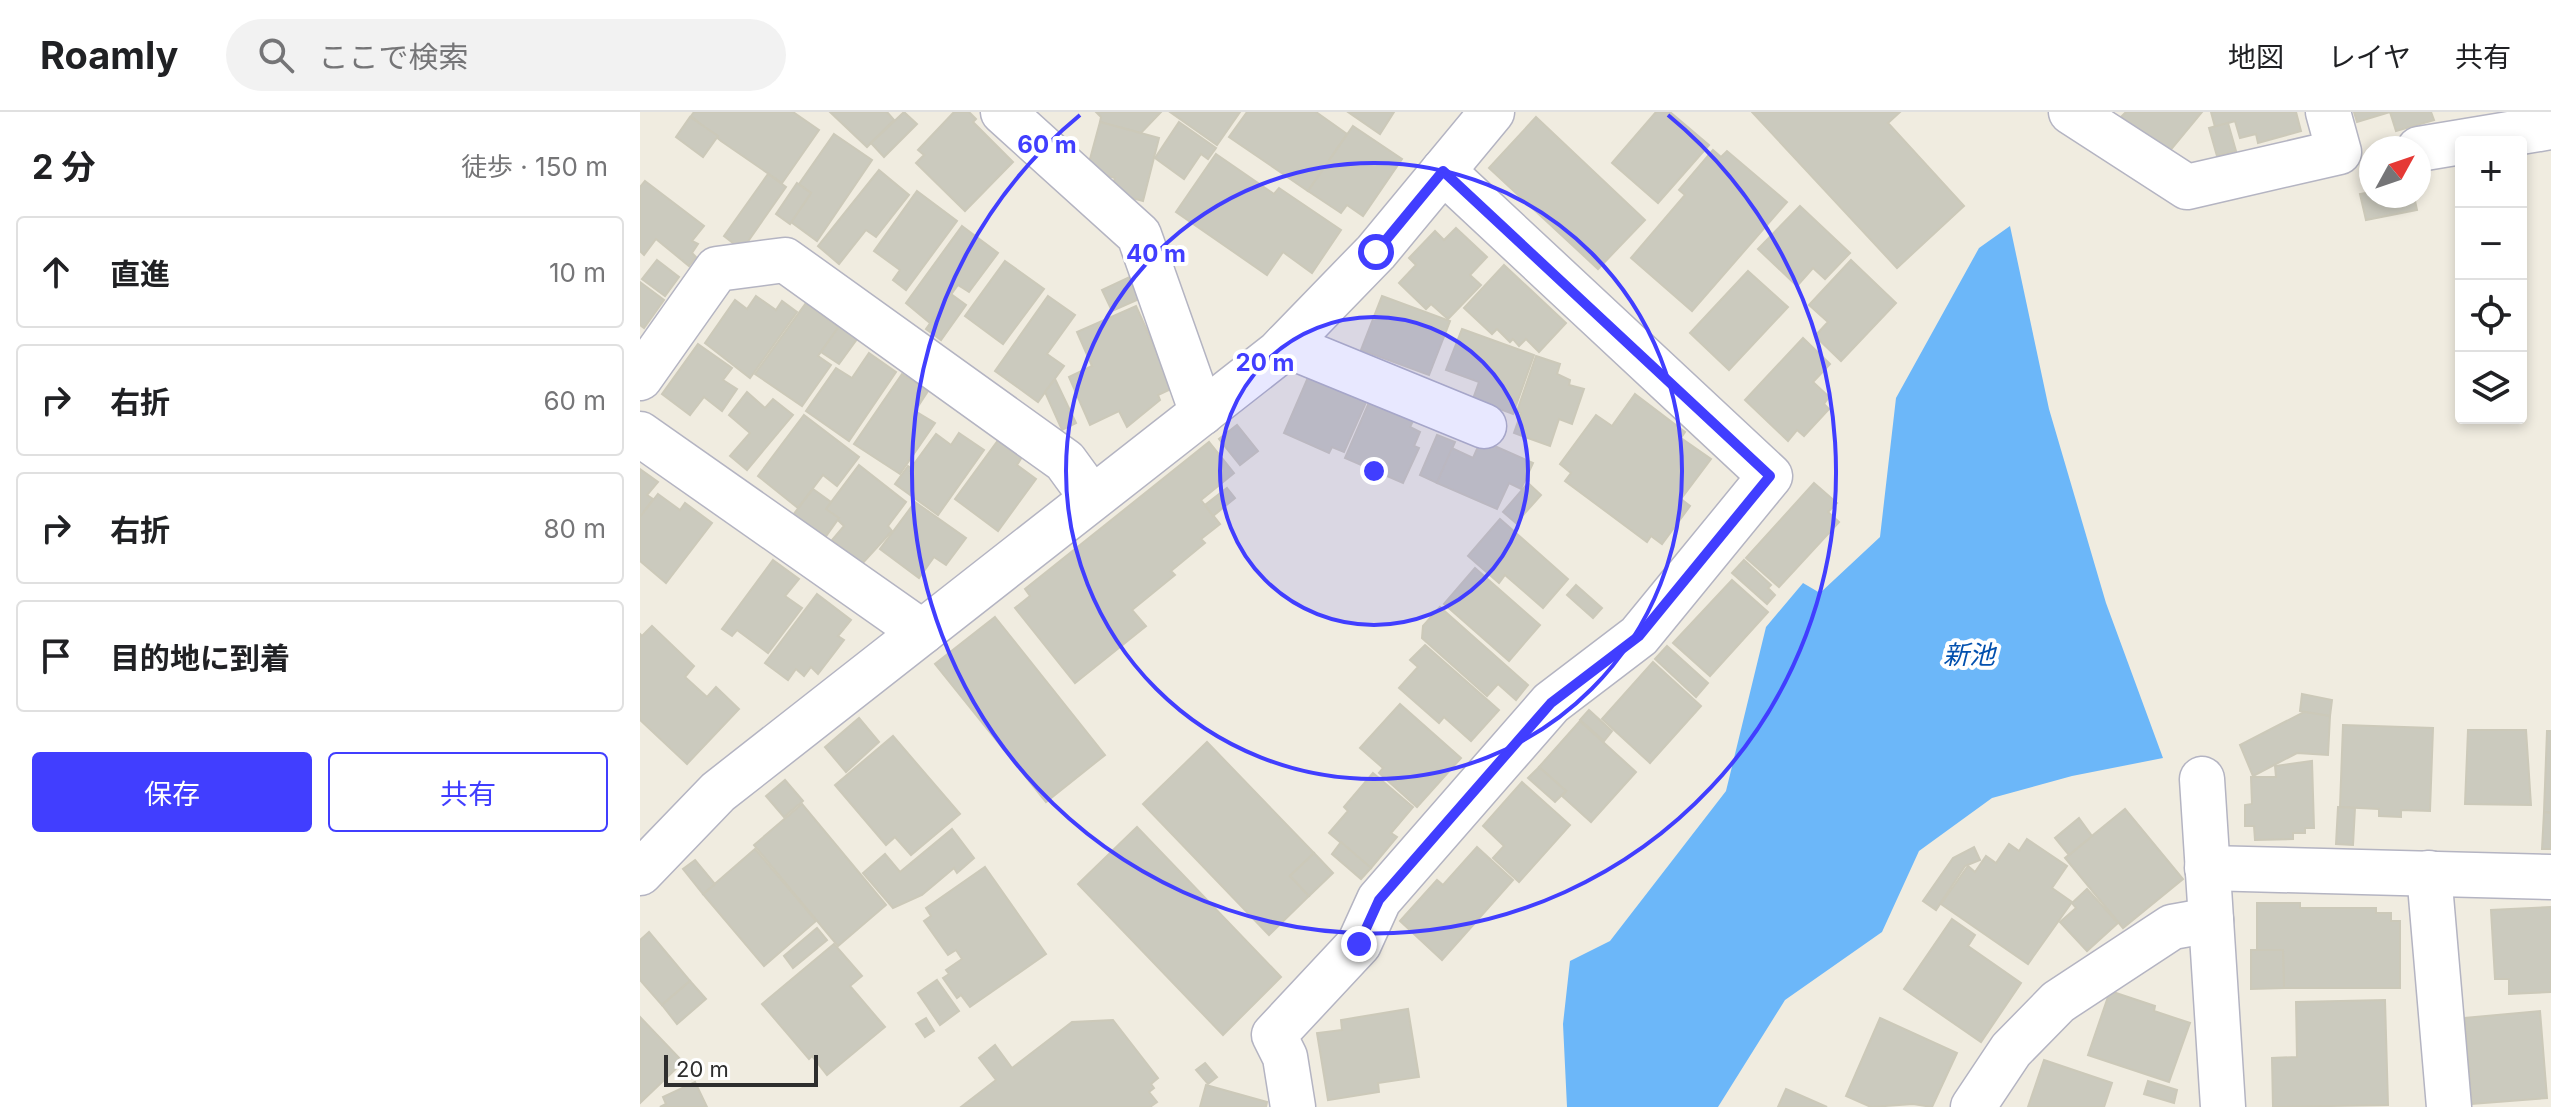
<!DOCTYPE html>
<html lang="ja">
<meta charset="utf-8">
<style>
body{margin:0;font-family:Inter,"Noto Sans JP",sans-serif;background:#f2f2f2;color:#202124}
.controls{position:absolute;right:24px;top:24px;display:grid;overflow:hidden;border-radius:8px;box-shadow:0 4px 12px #0003}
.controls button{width:72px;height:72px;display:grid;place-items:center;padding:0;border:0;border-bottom:2px solid #e0e0e0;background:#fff;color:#202124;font:40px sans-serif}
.compass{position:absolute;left:1719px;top:24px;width:72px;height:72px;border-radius:50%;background:#fff;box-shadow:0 4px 12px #0003;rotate:50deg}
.scale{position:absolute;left:24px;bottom:20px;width:154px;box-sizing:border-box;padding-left:8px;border:4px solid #2e2e2e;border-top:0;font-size:22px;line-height:28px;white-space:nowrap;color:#2e2e2e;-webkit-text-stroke:6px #fff;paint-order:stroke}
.stop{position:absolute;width:24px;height:24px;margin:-18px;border:6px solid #413eff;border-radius:50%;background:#fff}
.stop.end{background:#413eff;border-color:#fff;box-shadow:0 2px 8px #0008}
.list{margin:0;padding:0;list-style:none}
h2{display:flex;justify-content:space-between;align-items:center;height:104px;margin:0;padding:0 32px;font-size:34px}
h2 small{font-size:26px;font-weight:400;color:#757577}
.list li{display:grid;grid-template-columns:52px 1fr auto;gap:24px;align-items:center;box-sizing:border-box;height:112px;margin:0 16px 16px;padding:0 16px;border:2px solid #e0e0e0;border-radius:8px}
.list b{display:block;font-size:30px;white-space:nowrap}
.list em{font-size:26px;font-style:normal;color:#757577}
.actions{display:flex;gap:16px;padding:24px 32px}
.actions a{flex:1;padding:18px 0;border:2px solid #413eff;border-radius:8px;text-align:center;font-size:28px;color:#413eff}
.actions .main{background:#413eff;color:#fff}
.icon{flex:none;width:44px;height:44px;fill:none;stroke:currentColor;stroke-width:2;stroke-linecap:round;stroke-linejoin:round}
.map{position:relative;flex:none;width:1911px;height:995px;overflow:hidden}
header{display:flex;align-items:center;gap:48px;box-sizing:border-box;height:112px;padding:0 40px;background:#fff;border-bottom:2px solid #e0e0e0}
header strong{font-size:38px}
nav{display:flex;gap:44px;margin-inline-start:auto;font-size:28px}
.search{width:560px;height:72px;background:#f2f2f2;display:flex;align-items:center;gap:20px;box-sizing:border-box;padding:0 28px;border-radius:44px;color:#757577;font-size:30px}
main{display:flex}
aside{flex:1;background:#fff}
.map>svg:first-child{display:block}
.water{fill:#6cb7f9}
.building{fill:#cbcabe;stroke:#ccc9b9;stroke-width:2}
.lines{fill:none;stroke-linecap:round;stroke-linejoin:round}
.street-casing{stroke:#b4b4c2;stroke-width:47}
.secondary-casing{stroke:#b4b4c2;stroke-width:47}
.street{stroke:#fff;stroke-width:44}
.secondary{stroke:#fff;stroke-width:44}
.route{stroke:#413eff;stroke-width:10}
.ring{fill:none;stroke:#413eff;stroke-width:4}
.labels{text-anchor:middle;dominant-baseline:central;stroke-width:8;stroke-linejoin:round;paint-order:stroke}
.water-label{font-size:26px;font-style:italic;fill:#0250ae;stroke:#fff}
.centre{fill:#413eff;stroke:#fff;stroke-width:4}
.ring-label{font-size:24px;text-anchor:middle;font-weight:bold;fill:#413eff;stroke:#fff;stroke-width:8;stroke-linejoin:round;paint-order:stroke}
</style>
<header>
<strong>Roamly</strong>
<div class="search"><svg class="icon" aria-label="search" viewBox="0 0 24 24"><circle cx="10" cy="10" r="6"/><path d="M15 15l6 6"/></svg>ここで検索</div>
<nav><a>地図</a><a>レイヤ</a><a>共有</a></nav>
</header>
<main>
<aside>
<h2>2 分<small>徒歩 · 150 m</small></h2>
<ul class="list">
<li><svg class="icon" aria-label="ahead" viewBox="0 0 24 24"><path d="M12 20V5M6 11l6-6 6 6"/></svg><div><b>直進</b></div><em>10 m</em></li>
<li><svg class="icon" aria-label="right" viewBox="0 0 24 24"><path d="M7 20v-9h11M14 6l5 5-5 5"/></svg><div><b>右折</b></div><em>60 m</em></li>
<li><svg class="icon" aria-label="right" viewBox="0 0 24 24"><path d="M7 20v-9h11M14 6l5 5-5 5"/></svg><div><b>右折</b></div><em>80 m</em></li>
<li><svg class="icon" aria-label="arrive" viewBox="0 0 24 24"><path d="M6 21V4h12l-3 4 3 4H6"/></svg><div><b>目的地に到着</b></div></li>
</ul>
<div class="actions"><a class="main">保存</a><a>共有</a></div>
</aside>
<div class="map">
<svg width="1911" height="995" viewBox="0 0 1911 995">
<rect width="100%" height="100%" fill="#f0ece0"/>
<polygon class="water" points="1370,114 1409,297 1466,491 1523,646 1432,664 1352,686 1279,739 1242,820 1145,888 1078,995 927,995 923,912 930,849 970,829 1086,679 1126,515 1163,471 1180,481 1240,425 1256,286 1339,136"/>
<g class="building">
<polygon points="54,0 153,0 179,18 142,71 81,29 51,4"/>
<polygon points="190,0 247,0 254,8 227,35"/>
<polygon points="264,0 277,12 244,45 231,31"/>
<polygon points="314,0 329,0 336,7 333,10 373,50 325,99 276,51 284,43 278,38"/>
<polygon points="456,0 521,0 501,21 460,10 461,5"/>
<polygon points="530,0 600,0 577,33"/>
<polygon points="607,0 676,0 707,22 668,79 589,25"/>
<polygon points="708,0 754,0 740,22"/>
<polygon points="1016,0 1030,0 1069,33 1018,91 972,51"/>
<polygon points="1112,0 1260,0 1248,11 1324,94 1257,156"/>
<polygon points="1486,0 1562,0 1529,40 1481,5"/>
<polygon points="1571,0 1656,0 1661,19 1618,31 1616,22 1600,26 1595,9 1575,15"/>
<polygon points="1714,0 1791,0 1794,8 1756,19 1750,0 1717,10"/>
<polygon points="50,5 78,24 63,45 36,25"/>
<polygon points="896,5 1005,108 958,157 849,56"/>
<polygon points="460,10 519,26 503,89 470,80 475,66 447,58"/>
<polygon points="539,10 576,36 568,47 561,42 544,67 515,46"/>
<polygon points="1588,11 1596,39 1577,44 1569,16"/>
<polygon points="713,14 762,47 723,104 707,93 701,101 668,79"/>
<polygon points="194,22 232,48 177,129 151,110 171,81 159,72"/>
<polygon points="1073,38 1081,45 1087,39 1147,90 1052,199 991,146 1045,83 1039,78"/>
<polygon points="576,42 634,82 639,76 701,118 672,161 643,140 627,163 536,100"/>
<polygon points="239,58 269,83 236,125 226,118 199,152 178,134"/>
<polygon points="128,62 146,75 102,138 84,124"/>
<polygon points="5,69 64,114 52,129 58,132 52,141 56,145 49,154 16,127 4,143 0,139 0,75"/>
<polygon points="157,71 171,81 150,112 136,102"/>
<polygon points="277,79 317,109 266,178 253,168 260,158 234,139"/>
<polygon points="1731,80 1731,84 1774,84 1777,98 1726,108 1720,82"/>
<polygon points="1160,94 1210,141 1185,167 1173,156 1157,174 1118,137"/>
<polygon points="322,114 358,141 329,180 318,173 290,211 266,191"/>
<polygon points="816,116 847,145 830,163 841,173 808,207 791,192 786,197 759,171 776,153 769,146 795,119 804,128"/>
<polygon points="17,148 39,165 25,184 2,167"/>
<polygon points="1211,148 1256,191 1201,249 1175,224 1188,210 1169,193"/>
<polygon points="365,149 404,177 363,232 325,204"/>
<polygon points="864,153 926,211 899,240 886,227 879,234 873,227 870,230 857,217 852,222 824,196"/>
<polygon points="1108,159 1148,195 1089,258 1050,221"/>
<polygon points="496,162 506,184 472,199 462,178"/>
<polygon points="0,170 24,188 4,216 0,213"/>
<polygon points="311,182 326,193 301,228 286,217"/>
<polygon points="116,184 136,198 142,189 157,200 110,266 65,231 95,188 107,197"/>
<polygon points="408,184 435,203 407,242 424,254 398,290 355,259"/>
<polygon points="742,184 810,209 789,263 721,238"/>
<polygon points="166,191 199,215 178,244 191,253 162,294 115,262"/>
<polygon points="496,194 533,276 518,283 520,288 487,315 479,299 450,313 429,265 452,254 437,220"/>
<polygon points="202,210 220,223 199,252 181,240"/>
<polygon points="822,217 894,243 873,302 833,287 839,270 806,258"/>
<polygon points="1163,226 1190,252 1173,270 1189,285 1184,292 1189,297 1164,324 1157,318 1148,329 1105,288"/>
<polygon points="58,232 92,256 83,268 97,277 82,299 64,285 50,303 22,282"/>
<polygon points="229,241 256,260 209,329 166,299 196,256 212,266"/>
<polygon points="896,244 920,252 917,262 930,268 929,273 944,277 932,312 919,307 910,334 874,321 881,301 877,299"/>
<polygon points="262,262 288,279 275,299 295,311 260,362 214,332"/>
<polygon points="669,263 727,288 704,340 692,335 689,341 644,321"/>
<polygon points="415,267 436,311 422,318 405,280"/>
<polygon points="107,280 125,296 133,287 153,303 107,358 90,344 110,321 89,303"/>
<polygon points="995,282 1045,320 1041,326 1071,347 1041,387 1050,394 1022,432 1011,424 1007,430 925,369 931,361 920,352 956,303 972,314"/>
<polygon points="730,288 774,307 770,315 780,320 774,334 779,336 763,371 705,346"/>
<polygon points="164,303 219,345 197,374 183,363 158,396 118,364"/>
<polygon points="597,313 618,339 600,353 579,327"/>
<polygon points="319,321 344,338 298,403 255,372 268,354 271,356 296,322 311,333"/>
<polygon points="797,323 815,330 797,371 780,363"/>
<polygon points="359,327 382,345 377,353 396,367 358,419 315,387"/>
<polygon points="841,328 893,351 881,377 869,371 857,397 797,371 812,336 833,346"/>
<polygon points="569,330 594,361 561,388 580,412 561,427 565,431 531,459 535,463 492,498 506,514 435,571 375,496 390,484 385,477"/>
<polygon points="219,353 266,390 248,414 252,419 222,452 192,428 204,414 186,397"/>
<polygon points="0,357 18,370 7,383 13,387 0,405"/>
<polygon points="888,371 901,383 876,411 863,400"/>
<polygon points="1174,371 1197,391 1188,400 1199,410 1139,475 1106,446"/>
<polygon points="587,376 595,386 573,404 565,393"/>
<polygon points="173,377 191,390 186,397 199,406 184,427 153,403"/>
<polygon points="18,382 40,398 45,391 72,411 26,471 0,449 0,405"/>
<polygon points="275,390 326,426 306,453 294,445 279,466 240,437"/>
<polygon points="860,407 928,467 903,496 865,463 859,471 828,444"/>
<polygon points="133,448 159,467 145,484 162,496 128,541 97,518 92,524 82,517"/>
<polygon points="1104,448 1131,473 1128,476 1135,483 1127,492 1092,461"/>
<polygon points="835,456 900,513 869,549 804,492"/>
<polygon points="1092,468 1128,500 1070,564 1033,531"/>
<polygon points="936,473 962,496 953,506 927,483"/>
<polygon points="177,482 211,508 198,524 204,528 178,562 171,555 164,564 156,557 148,568 125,551"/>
<polygon points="800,495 888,573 876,588 858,572 847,584 782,526 783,514"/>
<polygon points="355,505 465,643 406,690 295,552"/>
<polygon points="12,514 54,554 45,565 67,585 76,575 99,597 47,652 0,608 0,522 2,524"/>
<polygon points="785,533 859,598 831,629 804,605 799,611 759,576 778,555 770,548"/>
<polygon points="1027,534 1068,571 1056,585 1015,547"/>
<polygon points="1013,550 1061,594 1010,651 962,607"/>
<polygon points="1662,582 1692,588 1690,604 1660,599"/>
<polygon points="760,592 821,646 777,695 739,661 743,656 720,636"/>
<polygon points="949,598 972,619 964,629 940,608"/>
<polygon points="1664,600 1690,604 1688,643 1657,641 1613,664 1600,633"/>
<polygon points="219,606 239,630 206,660 185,635"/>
<polygon points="940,609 996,660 951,710 922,684 926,679 899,655"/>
<polygon points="1703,613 1793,616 1790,699 1761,698 1761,705 1739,704 1739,697 1700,695"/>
<polygon points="1828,618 1886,618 1891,693 1825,692"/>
<polygon points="1907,619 1911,619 1911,701 1904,700"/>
<polygon points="253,624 320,702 271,743 255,725 246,733 195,673"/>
<polygon points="567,630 674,741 650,764 669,784 629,823 503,692"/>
<polygon points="1672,649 1674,716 1665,716 1665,721 1653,721 1653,727 1615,728 1614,714 1605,714 1605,693 1612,692 1611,665 1636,665 1635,654"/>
<polygon points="899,655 926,679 915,690 888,666"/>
<polygon points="733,661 773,695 751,721 757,725 731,756 689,721 708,699 704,695"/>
<polygon points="145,668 163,689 144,705 126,684"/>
<polygon points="882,670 930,713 879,770 853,746 864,734 843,714"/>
<polygon points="162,692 246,793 198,834 114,733"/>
<polygon points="1698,695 1715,696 1713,733 1696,732"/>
<polygon points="1485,697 1543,767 1483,816 1425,746"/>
<polygon points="1904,700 1911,701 1911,737 1902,737"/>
<polygon points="1439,706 1452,724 1429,743 1415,726"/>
<polygon points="497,715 641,865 583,923 438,772"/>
<polygon points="312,717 334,746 317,761 314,756 282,783 253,796 223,761 245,742 260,760"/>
<polygon points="1387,727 1427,754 1412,776 1432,790 1388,852 1301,792 1328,754 1335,760 1346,744 1356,751 1369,732 1379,739"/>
<polygon points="701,730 731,756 721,767 692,742"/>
<polygon points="837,735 873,768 802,848 760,809 797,768 803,773"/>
<polygon points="1334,735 1340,748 1325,754 1296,798 1283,789 1313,746"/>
<polygon points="115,737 176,809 124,854 63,782"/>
<polygon points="674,741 693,761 669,784 650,764"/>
<polygon points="55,748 75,772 63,782 43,757"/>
<polygon points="345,755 406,842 330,895 321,883 317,886 303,866 309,862 306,858 322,847 316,838 308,843 284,809 291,804 286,796"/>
<polygon points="1447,777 1478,811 1447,839 1420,810 1436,796 1432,791"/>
<polygon points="1617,791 1660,791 1660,796 1736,796 1736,801 1751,801 1751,809 1760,809 1760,876 1644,876 1643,838 1617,838"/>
<polygon points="1911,795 1911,880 1869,882 1869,867 1855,867 1851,798"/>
<polygon points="1312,807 1335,823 1328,834 1381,871 1341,930 1264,877"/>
<polygon points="177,816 187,828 153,856 144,844"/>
<polygon points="9,820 50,869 22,893 0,868 0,828"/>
<polygon points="194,832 222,864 210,874 245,915 187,963 172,944 169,947 122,892"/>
<polygon points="1611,838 1643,838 1644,876 1611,877"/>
<polygon points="297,868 319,899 300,913 278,881"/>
<polygon points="50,869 66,887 37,912 22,893"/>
<polygon points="1470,879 1515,894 1514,899 1550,911 1529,970 1448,943"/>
<polygon points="1745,888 1748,993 1633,995 1632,946 1657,945 1656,890"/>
<polygon points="768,897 779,965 738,971 739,980 688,988 677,921 702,918 701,908"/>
<polygon points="1900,899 1907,986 1832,992 1825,906"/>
<polygon points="0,905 43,950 0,991"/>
<polygon points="286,906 294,919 285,925 276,912"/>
<polygon points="1240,906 1317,941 1292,995 1273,992 1231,995 1206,984"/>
<polygon points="473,908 518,966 511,972 514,976 509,980 517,990 510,995 321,995 356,968 339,946 355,933 372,956 432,910"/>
<polygon points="1404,948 1472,971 1464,995 1388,995"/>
<polygon points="565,951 577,965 568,972 556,958"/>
<polygon points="1508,969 1537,978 1534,991 1504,982"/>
<polygon points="55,970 67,995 20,995 26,992 23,985"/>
<polygon points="566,973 627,990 626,995 560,995"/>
<polygon points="1146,977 1187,995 1138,995"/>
</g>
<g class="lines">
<g class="street-casing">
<g id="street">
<polyline points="363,0 499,123 562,301"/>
<polyline points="1431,0 1547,75 1699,40 1688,0"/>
<polyline points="1779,37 1911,15"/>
<polyline points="646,233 844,314"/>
<polyline points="0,266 77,157 145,148 425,349 452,386"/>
<polyline points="0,322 282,520"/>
<polyline points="1562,667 1583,995"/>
<polyline points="1567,756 1911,765"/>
<polyline points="1789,761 1809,995"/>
<polyline points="653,995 645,945 634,923 719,832 739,788 911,591 999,524 1130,364 803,59"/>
<polyline points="1333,995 1371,938 1418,890 1532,815 1571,808"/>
</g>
</g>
<g class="secondary-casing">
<polyline id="secondary" points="0,761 78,680 638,241 736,140 852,0"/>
</g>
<use href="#street" class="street"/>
<use href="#secondary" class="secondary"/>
</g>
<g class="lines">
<polyline class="route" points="719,832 739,788 911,591 999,524 1130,364 803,59 736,140"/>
</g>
<circle cx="734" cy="359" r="154" fill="#413eff" fill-opacity=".12"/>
<g class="ring">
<circle cx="734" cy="359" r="154"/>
<circle cx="734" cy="359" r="308"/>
<path d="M1028 3A462 462 0 1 1 440 3"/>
</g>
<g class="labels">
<g class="water-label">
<text x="1329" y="542">新池</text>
</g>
</g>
<circle cx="734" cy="359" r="12" class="centre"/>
<g class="ring-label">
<text x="407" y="41">60 m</text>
<text x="516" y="150">40 m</text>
<text x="625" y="259">20 m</text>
</g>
</svg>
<div class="controls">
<button>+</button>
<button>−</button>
<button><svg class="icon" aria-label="locate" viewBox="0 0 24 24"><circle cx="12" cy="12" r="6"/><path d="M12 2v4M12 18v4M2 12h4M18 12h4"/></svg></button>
<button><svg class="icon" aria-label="layers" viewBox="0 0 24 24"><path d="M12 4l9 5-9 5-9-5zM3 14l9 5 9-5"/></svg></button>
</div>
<svg class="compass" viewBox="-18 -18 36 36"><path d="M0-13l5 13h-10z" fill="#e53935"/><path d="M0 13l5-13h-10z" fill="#757577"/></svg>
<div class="scale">20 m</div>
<div class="stop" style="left:736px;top:140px"></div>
<div class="stop end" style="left:719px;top:832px"></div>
</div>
</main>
